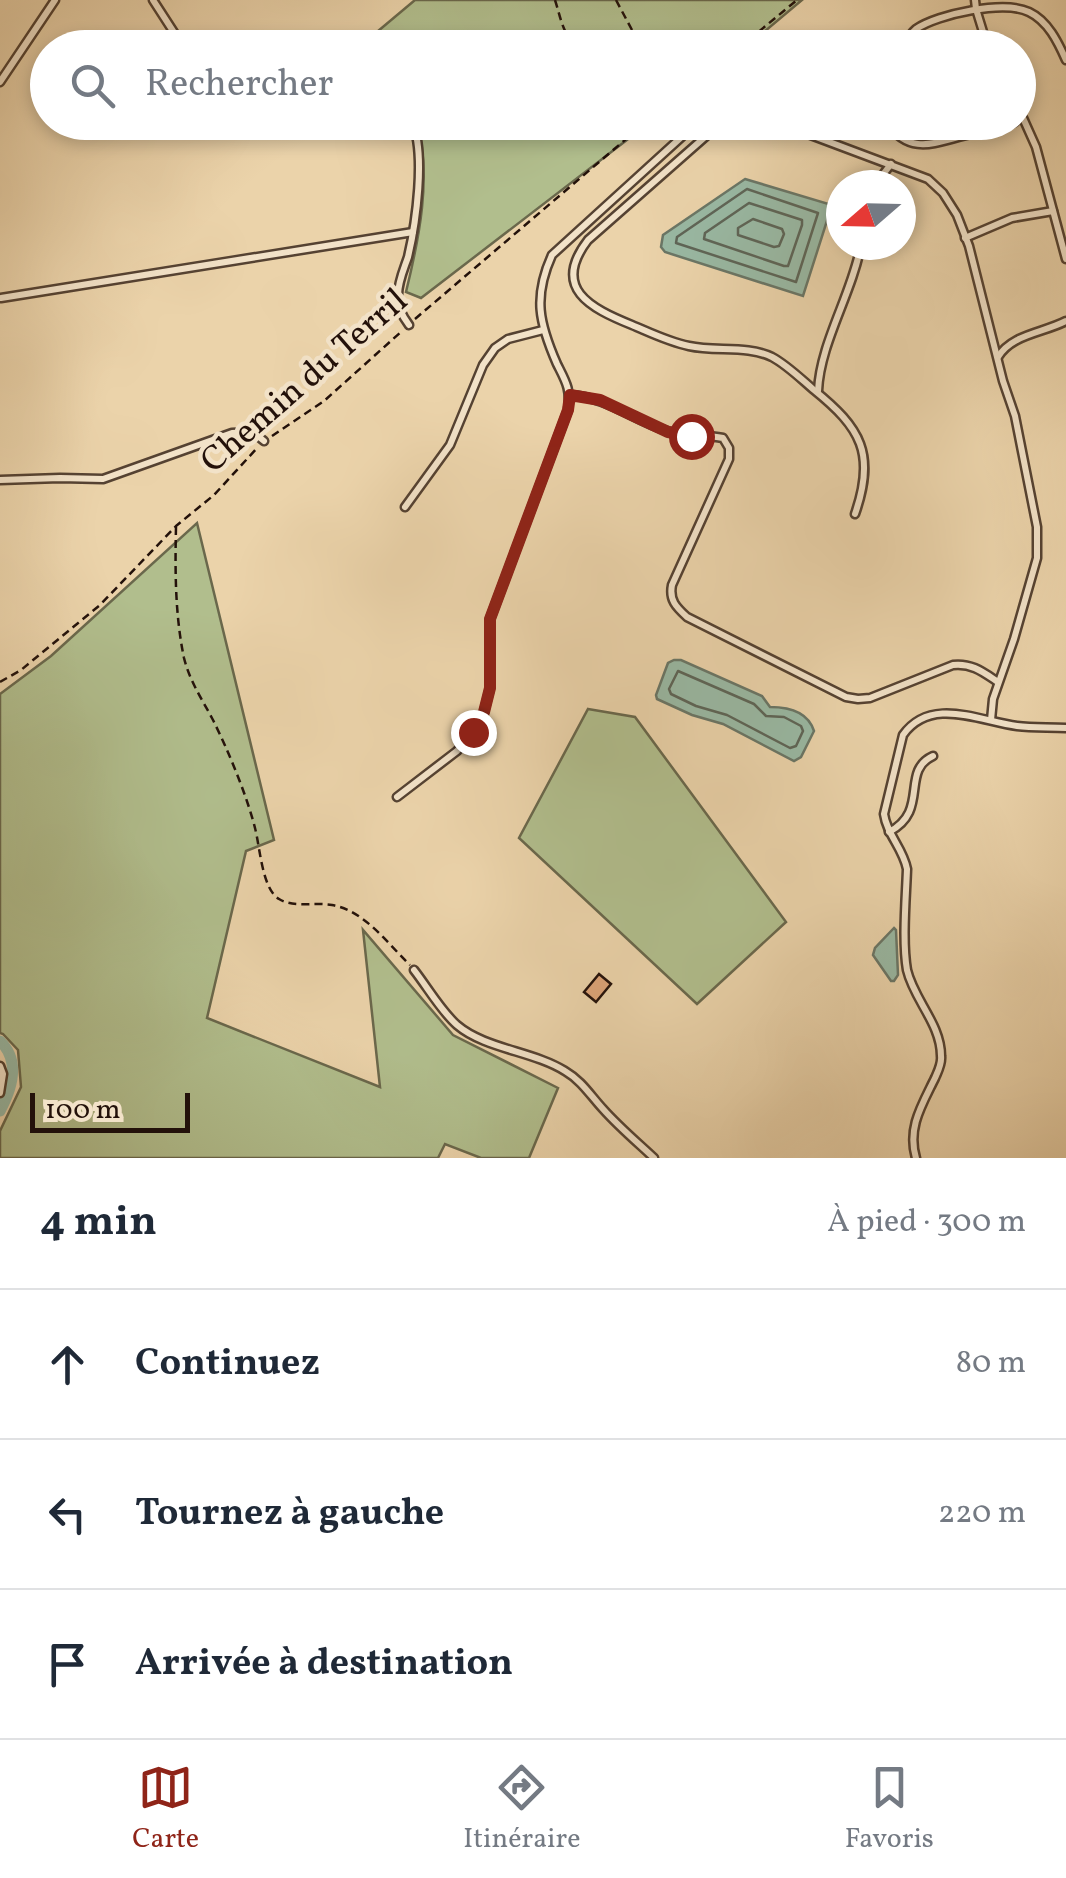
<!DOCTYPE html>
<html lang="fr">
<meta charset="utf-8">
<style>
body{margin:0;font-family:Vollkorn,serif;background:#f6f6f7;color:#1f2937}
.compass{position:absolute;left:826px;top:170px;width:90px;height:90px;border-radius:50%;background:#fff;box-shadow:0 5px 15px #0003;rotate:250deg}
.scale{position:absolute;left:30px;bottom:25px;width:160px;box-sizing:border-box;padding-left:10px;border:5px solid #23110a;border-top:0;font-size:28px;line-height:35px;white-space:nowrap;color:#23110a;-webkit-text-stroke:8px #f2e2c8;paint-order:stroke}
.stop{position:absolute;width:30px;height:30px;margin:-22px;border:8px solid #8f2418;border-radius:50%;background:#fff}
.stop.end{background:#8f2418;border-color:#fff;box-shadow:0 2px 10px #0008}
.list{margin:0;padding:0;list-style:none}
h2{display:flex;justify-content:space-between;align-items:center;height:130px;margin:0;padding:0 40px;font-size:42px}
h2 small{font-size:32px;font-weight:400;color:#747a83}
.list li{display:grid;grid-template-columns:65px 1fr auto;gap:30px;align-items:center;box-sizing:border-box;height:150px;padding:0 40px;border-top:2px solid #e0e1e3}
.list b{display:block;font-size:38px;white-space:nowrap}
.list em{font-size:32px;font-style:normal;color:#747a83}
.icon{flex:none;width:55px;height:55px;fill:none;stroke:currentColor;stroke-width:2;stroke-linecap:round;stroke-linejoin:round}
.map{position:relative;flex:none;width:1066px;height:1158px;overflow:hidden}
.search{position:absolute;background:#fff;box-shadow:0 5px 15px #0003;left:30px;right:30px;top:30px;height:110px;display:flex;align-items:center;gap:25px;box-sizing:border-box;padding:0 35px;border-radius:55px;color:#747a83;font-size:38px}
.sheet{height:580px;background:#fff}
nav{display:flex;justify-content:space-around;align-items:center;box-sizing:border-box;height:140px;border-top:2px solid #e0e1e3;background:#fff;font-size:28px;color:#747a83}
nav a{display:grid;justify-items:center;gap:5px}
nav .on{color:#8f2418}
.map>svg:first-child{display:block}
.green{fill:#b1be8d;stroke:#6a684c;stroke-width:2.5}
.water{fill:#99b9a4;stroke:#6a7666;stroke-width:2.5}
.lines{fill:none;stroke-linecap:round;stroke-linejoin:round}
.shore{stroke:#5e6557;stroke-width:2.5}
.canal{stroke:#99b9a4;stroke-width:11}
.building{fill:#dea579;stroke:#23110a;stroke-width:2.5}
.lane-casing{stroke:#554232;stroke-width:11}
.path{stroke:#23110a;stroke-width:2.5;stroke-dasharray:8 5;stroke-linecap:butt}
.lane{stroke:#f2e2c8;stroke-width:6}
.route{stroke:#8f2418;stroke-width:12}
.labels{text-anchor:middle;dominant-baseline:central;stroke-width:9;stroke-linejoin:round;paint-order:stroke}
.street-label{font-size:35px;fill:#23110a;stroke:#f2e2c8}
</style>
<div class="map">
<svg width="1066" height="1158" viewBox="0 0 1066 1158">
<rect width="100%" height="100%" fill="#ebd3aa"/>
<filter id="stains"><feTurbulence type="fractalNoise" baseFrequency=".002" numOctaves="4"/><feColorMatrix values="0 0 0 0 .2 0 0 0 0 .09 0 0 0 0 .02 0 0 0 .5 -.17"/></filter>
<radialGradient id="worn" r=".72"><stop offset=".6" stop-color="#630" stop-opacity="0"/><stop offset="1" stop-color="#630" stop-opacity=".3"/></radialGradient>
<g class="green">
<polygon points="415,0 802,0 746,47 359,47"/>
<path d="M417,123H649L421,298L406,292C419,239 432,176 417,123Z"/>
<polygon points="197,523 274,840 246,851 207,1018 380,1087 363,930 453,1035 558,1088 529,1158 481,1158 445,1144 438,1158 0,1158 0,1131 21,1087 18,1050 3,1034 0,1033 0,694 51,656"/>
<polygon points="588,709 635,717 786,922 697,1004 519,838"/>
</g>
<g class="water">
<polygon points="745,179 832,205 803,296 665,252 661,247 663,235"/>
<path d="M674,660H681L762,696L770,707C788,707 808,712 814,731L801,757L794,761L723,724L692,715L657,699L656,695L668,663Z"/>
<polygon points="894,928 896,930 898,975 894,981 891,981 873,955 875,948"/>
</g>
<g class="lines">
<g class="shore">
<polygon points="747,189 818,213 796,282 676,243 677,237"/>
<polygon points="749,203 802,220 802,225 788,266 784,266 704,239 705,233"/>
<polygon points="753,219 782,229 784,234 779,246 774,247 738,235 738,228"/>
<polygon points="678,671 754,704 766,716 784,717 801,726 803,731 796,746 790,748 727,715 696,706 671,694 669,689"/>
</g>
<path class="canal" d="M0,1041C21,1061 12,1089 0,1111"/>
</g>
<polygon class="building" points="599,974 611,984 596,1002 584,992"/>
<g class="lines">
<g class="lane-casing">
<g id="lane">
<polyline points="153,0 184,48"/>
<polyline points="975,0 976,9 988,48"/>
<path d="M902,48C906,41 910,34 916,29C938,14 1004,0 1029,12C1048,21 1058,42 1066,60"/>
<polyline points="0,82 55,0"/>
<polyline points="1023,118 1036,147 1066,259"/>
<path d="M722,122L588,240C551,288 590,308 632,325C651,333 669,342 689,346C716,352 747,345 772,357C787,365 801,379 814,390C861,428 876,454 855,514"/>
<polyline points="776,122 928,179 943,193 957,215 969,246 1003,381 1015,416 1037,527 1037,558 1014,639 993,699 991,720"/>
<path d="M886,122C913,160 940,139 976,133C992,131 999,131 1015,122"/>
<polyline points="875,185 891,164"/>
<polyline points="965,238 1012,218 1053,211"/>
<polyline points="1,298 413,232"/>
<path d="M409,325C402,316 397,307 398,295C398,282 404,269 408,257C416,223 426,154 412,122"/>
<path d="M998,357C1012,334 1043,333 1066,321"/>
<path d="M818,391C820,343 852,294 861,245"/>
<path d="M570,395C606,397 633,420 667,431C686,437 704,434 723,438L729,448V459L672,585C669,600 676,607 687,617L846,697L858,699L870,698L953,665C972,663 983,672 998,682"/>
<polyline points="0,480 60,478 103,479 232,433 253,432 264,441"/>
<polyline points="405,507 450,445 483,365 495,348 508,339 543,330"/>
<path d="M397,797L457,751L473,732L484,712L490,688V619L568,410C571,389 566,382 557,364C539,323 533,297 552,255L698,122"/>
<path d="M889,832C930,811 900,771 933,756"/>
<path d="M414,970C428,988 441,1011 457,1025C485,1049 533,1051 565,1071C582,1081 590,1095 603,1109C619,1127 637,1142 654,1158"/>
<polyline points="0,1066 3,1074 0,1093"/>
<path d="M916,1158C907,1128 922,1105 935,1078C938,1071 942,1064 941,1056C941,1024 914,1000 907,970C902,941 906,898 907,869C903,848 887,835 884,814L903,735C931,696 979,721 1017,726C1033,728 1050,727 1066,728"/>
</g>
</g>
<g class="path">
<path d="M555,0C561,18 563,40 582,48"/>
<polyline points="616,0 632,30 634,48"/>
<polyline points="739,48 797,0"/>
<polyline points="415,319 646,122"/>
<polyline points="272,436 324,401 402,331"/>
<path d="M176,527C175,570 175,615 184,658C190,682 202,699 213,720C228,750 247,796 255,828C260,847 262,889 279,899C293,908 316,902 332,905C365,911 387,943 410,965"/>
<polyline points="0,682 21,670 100,605 176,526 214,495 258,447"/>
</g>
<use href="#lane" class="lane"/>
</g>
<g class="lines">
<polyline class="route" points="473,732 484,712 490,688 490,619 568,410 570,395 600,400 668,432 691,436"/>
</g>
<g class="labels">
<g class="street-label">
<text transform="translate(305 382) rotate(-41)">Chemin du Terril</text>
</g>
</g>
<rect width="100%" height="100%" filter="url(#stains)"/>
<rect width="100%" height="100%" fill="url(#worn)"/>
</svg>
<svg class="compass" viewBox="-18 -18 36 36"><path d="M0-13l5 13h-10z" fill="#e53935"/><path d="M0 13l5-13h-10z" fill="#747a83"/></svg>
<div class="scale">100 m</div>
<div class="stop" style="left:691px;top:436px"></div>
<div class="stop end" style="left:473px;top:732px"></div>
<div class="search"><svg class="icon" aria-label="search" viewBox="0 0 24 24"><circle cx="10" cy="10" r="6"/><path d="M15 15l6 6"/></svg>Rechercher</div>
</div>
<section class="sheet">
<h2>4 min<small>À pied · 300 m</small></h2>
<ul class="list">
<li><svg class="icon" aria-label="ahead" viewBox="0 0 24 24"><path d="M12 20V5M6 11l6-6 6 6"/></svg><div><b>Continuez</b></div><em>80 m</em></li>
<li><svg class="icon" aria-label="left" viewBox="0 0 24 24"><path d="M17 20v-9H6M10 6l-5 5 5 5"/></svg><div><b>Tournez à gauche</b></div><em>220 m</em></li>
<li><svg class="icon" aria-label="arrive" viewBox="0 0 24 24"><path d="M6 21V4h12l-3 4 3 4H6"/></svg><div><b>Arrivée à destination</b></div></li>
</ul>
</section>
<nav>
<a class="on"><svg class="icon" aria-label="map" viewBox="0 0 24 24"><path d="M3 6l6-2 6 2 6-2v14l-6 2-6-2-6 2zM9 4v14M15 6v14"/></svg>Carte</a>
<a><svg class="icon" aria-label="directions" viewBox="0 0 24 24"><path d="M12 3l9 9-9 9-9-9zM9 14v-3h6M13 9l2 2-2 2"/></svg>Itinéraire</a>
<a><svg class="icon" aria-label="saved" viewBox="0 0 24 24"><path d="M7 4h10v16l-5-4-5 4z"/></svg>Favoris</a>
</nav>
